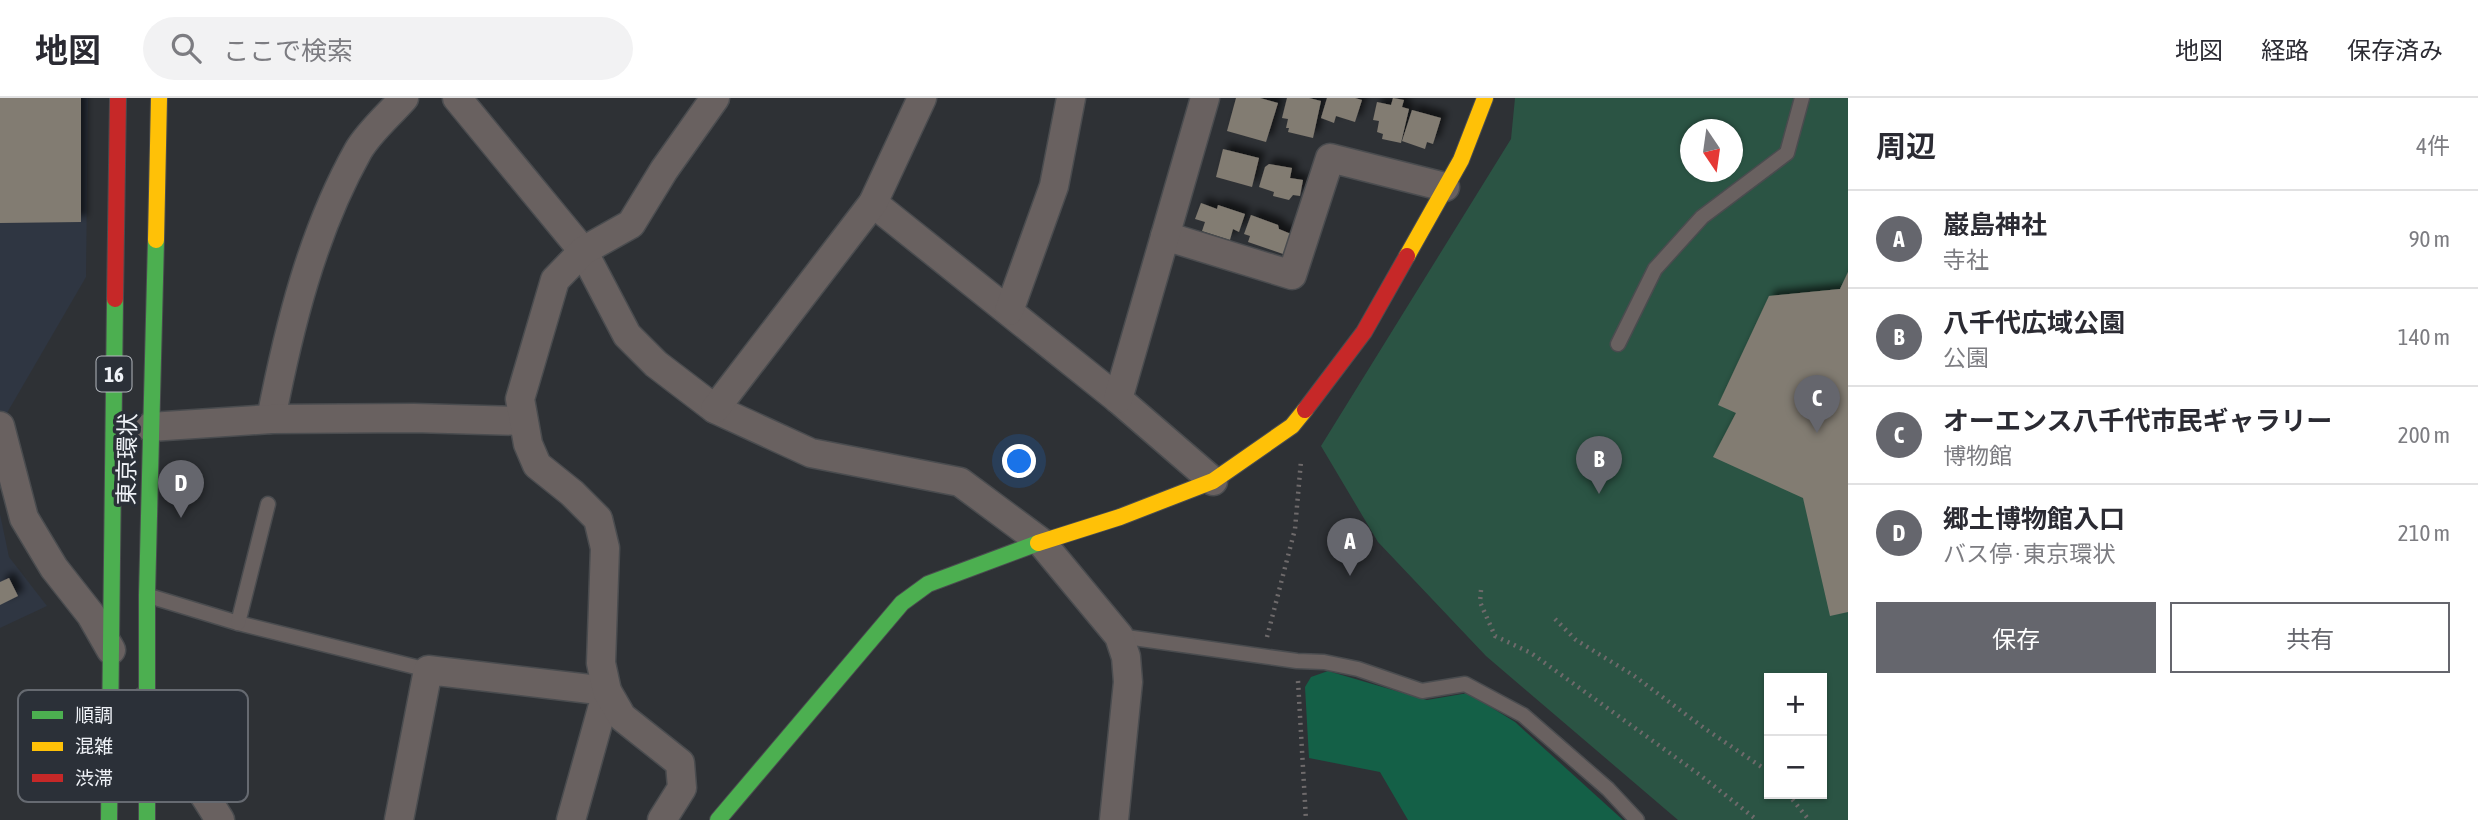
<!DOCTYPE html>
<html lang="ja">
<meta charset="utf-8">
<style>
body{margin:0;font-family:"Asap Condensed","Noto Sans JP",sans-serif;background:#f2f2f3;color:#2b2b33}
.controls{position:absolute;right:21px;bottom:21px;display:grid;overflow:hidden;border-radius:0px;box-shadow:0 2px 5px #0004}
.controls button{width:63px;height:63px;display:grid;place-items:center;padding:0;border:0;border-bottom:2px solid #e1e1e2;background:#fff;color:#2b2b33;font:35px sans-serif}
.compass{position:absolute;left:1680px;top:21px;width:63px;height:63px;border-radius:50%;background:#fff;box-shadow:0 2px 5px #0004;rotate:167deg}
.you{position:absolute;left:1020px;top:364px;width:24px;height:24px;margin:-18px;border:5px solid #fff;border-radius:50%;background:#1a73e8;box-shadow:0 0 0 10px #1a73e833}
.badge{display:grid;place-items:center;width:46px;height:46px;border-radius:50%;background:#65666d;color:#fff;font-size:23px;font-weight:700}
.pin{position:absolute;translate:-50% -58px;filter:drop-shadow(0 2px 4px #0008)}
.pin::after{content:'';position:absolute;top:37px;width:24px;height:21px;background:inherit;clip-path:polygon(0 0,100% 0,50% 100%)}
.list{margin:0;padding:0;list-style:none}
h2{display:flex;justify-content:space-between;align-items:center;height:91px;margin:0;padding:0 28px;font-size:30px}
h2 small{font-size:23px;font-weight:400;color:#7c7c81}
.list li{display:grid;grid-template-columns:46px 1fr auto;gap:21px;align-items:center;box-sizing:border-box;height:98px;padding:0 28px;border-top:2px solid #e1e1e2}
.list b{display:block;font-size:26px;white-space:nowrap}
.list p{margin:0;font-size:23px;white-space:nowrap;color:#7c7c81}
.list em{font-size:23px;font-style:normal;color:#7c7c81}
.actions{display:flex;gap:14px;padding:21px 28px}
.actions a{flex:1;padding:16px 0;border:2px solid #65666d;border-radius:0px;text-align:center;font-size:24px;color:#65666d}
.actions .main{background:#65666d;color:#fff}
.icon{flex:none;width:38px;height:38px;fill:none;stroke:currentColor;stroke-width:2;stroke-linecap:round;stroke-linejoin:round}
.map{position:relative;flex:none;width:1848px;height:722px;overflow:hidden}
header{display:flex;align-items:center;gap:42px;box-sizing:border-box;height:98px;padding:0 35px;background:#fff;border-bottom:2px solid #e1e1e2}
header strong{font-size:33px}
nav{display:flex;gap:38px;margin-inline-start:auto;font-size:24px}
.search{width:490px;height:63px;background:#f2f2f3;display:flex;align-items:center;gap:18px;box-sizing:border-box;padding:0 24px;border-radius:38px;color:#7c7c81;font-size:26px}
main{display:flex}
aside{flex:1;background:#fff}
.map>svg:first-child{display:block}
.built{fill:#2f3642}
.green{fill:#2b5444;fill-rule:evenodd}
.forest{fill:#146047}
.building{fill:#827c72;filter:url(#shadow)}
.lines{fill:none;stroke-linecap:round;stroke-linejoin:round}
.lane-casing{stroke:#4a4c4f;stroke-width:17}
.street-casing{stroke:#4a4c4f;stroke-width:31}
.fast-casing{stroke:#4a4c4f;stroke-width:18}
.slow-casing{stroke:#4a4c4f;stroke-width:18}
.jam-casing{stroke:#4a4c4f;stroke-width:18}
.path{stroke:#6e6a6b;stroke-width:4.5;stroke-dasharray:2 5;stroke-linecap:butt}
.lane{stroke:#696160;stroke-width:14}
.street{stroke:#696160;stroke-width:28}
.fast{stroke:#4caf50;stroke-width:16}
.slow{stroke:#ffc107;stroke-width:16}
.jam{stroke:#c62828;stroke-width:16}
.labels{text-anchor:middle;dominant-baseline:central;stroke-width:7;stroke-linejoin:round;paint-order:stroke}
.shield{fill:#2b3038;stroke:#b4b8be;stroke-width:2}
.shield-label{font-size:21px;font-weight:bold;fill:#eff2f7}
.street-label{font-size:23px;fill:#eff2f7;stroke:#2b3038}
.key{fill:#2b3038;stroke:#666a71;stroke-width:2}
.key-label{font-size:19px;fill:#eff2f7}
</style>
<header>
<strong>地図</strong>
<div class="search"><svg class="icon" aria-label="search" viewBox="0 0 24 24"><circle cx="10" cy="10" r="6"/><path d="M15 15l6 6"/></svg>ここで検索</div>
<nav><a>地図</a><a>経路</a><a>保存済み</a></nav>
</header>
<main>
<div class="map">
<svg width="1848" height="722" viewBox="0 0 1848 722">
<defs>
<filter id="shadow"><feDropShadow dx="6" dy="-6" stdDeviation="3.5" flood-color="#0009"/></filter>
</defs>
<rect width="100%" height="100%" fill="#2e3135"/>
<g class="built">
<polygon points="0,0 88,0 86,179 0,327"/>
<polygon points="0,416 9,459 47,508 0,530"/>
</g>
<path class="green" d="M1515,0H1848V722H1678L1486,558L1378,444L1321,348L1511,41ZM1690,32H1732V74H1690ZM1769,580H1822V696H1769Z"/>
<polygon class="forest" points="1328,573 1427,602 1468,595 1515,624 1623,722 1408,722 1380,674 1309,660 1305,589 1311,579"/>
<g class="building">
<polygon points="0,0 81,0 81,124 0,125"/>
<polygon points="1236,0 1260,0 1278,5 1266,44 1227,33"/>
<polygon points="1287,0 1309,0 1321,3 1313,40 1288,34 1289,30 1286,30 1288,21 1282,20"/>
<polygon points="1327,0 1355,0 1362,2 1355,24 1336,18 1334,25 1321,20"/>
<polygon points="1393,0 1404,2 1402,9 1409,11 1401,45 1382,41 1383,36 1377,34 1379,23 1373,22 1377,4 1391,7"/>
<polygon points="1412,12 1441,20 1433,46 1427,44 1425,51 1402,43"/>
<polygon points="1223,51 1259,60 1252,89 1216,79"/>
<polygon points="1269,66 1292,70 1290,80 1303,82 1300,98 1293,97 1289,102 1273,98 1274,94 1259,89 1265,69"/>
<polygon points="1201,105 1217,111 1218,107 1245,116 1239,134 1233,131 1230,142 1202,133 1205,124 1195,121"/>
<polygon points="1251,117 1278,127 1279,131 1291,136 1283,156 1248,144 1250,138 1244,136"/>
<polygon points="1848,174 1848,514 1830,518 1803,400 1713,359 1736,315 1718,307 1769,198 1840,191"/>
<polygon points="9,480 18,498 0,507 0,484"/>
</g>
<g class="lines">
<g class="lane-casing">
<g id="lane">
<polyline points="1618,246 1655,171 1702,119 1787,55 1802,0"/>
<polyline points="149,498 238,525 428,572"/>
<polyline points="238,525 268,406"/>
<polyline points="1119,538 1297,563 1324,564 1358,571 1422,593 1465,586 1523,617 1608,691 1637,722"/>
</g>
</g>
<g class="street-casing">
<g id="street">
<polyline points="457,0 583,153 627,237 656,266 715,311 811,355 960,384 1041,444 1119,538 1126,559 1128,584 1114,722"/>
<polyline points="873,105 1118,301 1213,383"/>
<polyline points="1165,138 1292,177 1330,60 1445,89"/>
<polyline points="1009,213 1054,88 1071,0"/>
<polyline points="1118,301 1205,0"/>
<polyline points="715,311 873,105 922,0"/>
<path d="M271,321C289,229 312,135 358,53C369,34 389,17 404,0"/>
<polyline points="0,328 24,420 54,470 91,517 111,552"/>
<polyline points="150,329 271,321 414,320 522,323"/>
<polyline points="145,603 220,722"/>
<polyline points="399,722 428,572 607,593 571,722"/>
<polyline points="662,722 682,690 680,665 622,619 607,593 601,565 605,450 598,421 572,395 537,367 528,346 520,301 555,182 583,153 631,126 664,72 715,0"/>
</g>
</g>
<g class="fast-casing">
<g id="fast">
<polyline points="109,722 115,201"/>
<polyline points="147,722 147,497 156,142"/>
<polyline points="718,722 902,505 928,486 1038,445"/>
</g>
</g>
<g class="slow-casing">
<g id="slow">
<polyline points="156,142 159,0"/>
<polyline points="1407,158 1461,62 1485,0"/>
<polyline points="1038,445 1120,419 1213,383 1292,328 1305,312"/>
</g>
</g>
<g class="jam-casing">
<g id="jam">
<polyline points="115,201 118,0"/>
<polyline points="1305,312 1364,234 1407,158"/>
</g>
</g>
<g class="path">
<polyline points="1481,492 1480,504 1495,538 1531,555 1700,677 1757,722"/>
<polyline points="1555,521 1576,542 1633,577 1704,630 1769,674"/>
<polyline points="1267,539 1295,431 1301,363"/>
<polyline points="1298,583 1306,722"/>
<polyline points="1788,696 1809,722"/>
</g>
<use href="#lane" class="lane"/>
<use href="#street" class="street"/>
<use href="#fast" class="fast"/>
<use href="#slow" class="slow"/>
<use href="#jam" class="jam"/>
</g>
<g class="labels">
<rect class="shield" x="96.5" y="258.5" width="35" height="35" rx="5"/>
<g class="shield-label">
<text x="114" y="276">16</text>
</g>
<g class="street-label">
<text transform="translate(127 361) rotate(-89)">東京環状</text>
</g>
</g>
<rect x="18" y="592" width="230" height="112" rx="10" class="key"/>
<rect x="32" y="613" width="31" height="8" fill="#4caf50"/>
<rect x="32" y="644" width="31" height="9" fill="#ffc107"/>
<rect x="32" y="676" width="31" height="8" fill="#c62828"/>
<g class="key-label">
<text x="75" y="624">順調</text>
<text x="75" y="655">混雑</text>
<text x="75" y="687">渋滞</text>
</g>
</svg>
<div class="controls">
<button>+</button>
<button>−</button>
</div>
<svg class="compass" viewBox="-18 -18 36 36"><path d="M0-13l5 13h-10z" fill="#e53935"/><path d="M0 13l5-13h-10z" fill="#7c7c81"/></svg>
<div class="you"></div>
<div class="pin badge" style="left:1350px;top:478px">A</div>
<div class="pin badge" style="left:1599px;top:396px">B</div>
<div class="pin badge" style="left:1817px;top:335px">C</div>
<div class="pin badge" style="left:181px;top:420px">D</div>
</div>
<aside>
<h2>周辺<small>4件</small></h2>
<ul class="list">
<li><span class="badge">A</span><div><b>巌島神社</b><p>寺社</p></div><em>90 m</em></li>
<li><span class="badge">B</span><div><b>八千代広域公園</b><p>公園</p></div><em>140 m</em></li>
<li><span class="badge">C</span><div><b>オーエンス八千代市民ギャラリー</b><p>博物館</p></div><em>200 m</em></li>
<li><span class="badge">D</span><div><b>郷土博物館入口</b><p>バス停 · 東京環状</p></div><em>210 m</em></li>
</ul>
<div class="actions"><a class="main">保存</a><a>共有</a></div>
</aside>
</main>
